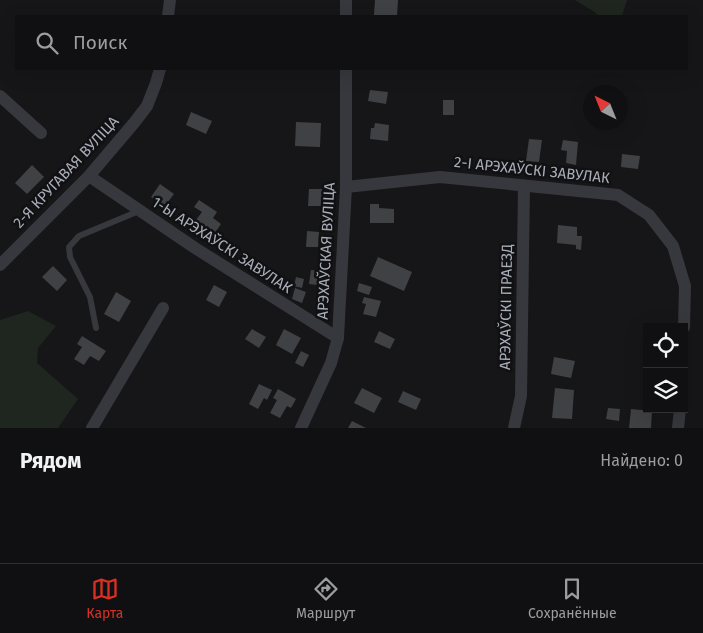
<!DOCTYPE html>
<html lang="ru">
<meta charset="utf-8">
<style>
body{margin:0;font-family:"Fira Sans",sans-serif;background:#1e1e20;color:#f1f3f6}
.controls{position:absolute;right:15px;bottom:15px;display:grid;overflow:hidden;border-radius:0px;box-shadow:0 5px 20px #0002}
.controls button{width:45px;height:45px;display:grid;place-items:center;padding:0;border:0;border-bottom:1px solid #303032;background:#101012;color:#f1f3f6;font:25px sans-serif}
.compass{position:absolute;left:583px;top:85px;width:45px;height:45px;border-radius:50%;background:#101012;box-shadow:0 5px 20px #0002;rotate:317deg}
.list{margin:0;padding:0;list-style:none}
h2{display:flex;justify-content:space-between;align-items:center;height:65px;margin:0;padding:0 20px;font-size:21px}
h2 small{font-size:16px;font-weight:400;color:#9c9d9f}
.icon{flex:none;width:28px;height:28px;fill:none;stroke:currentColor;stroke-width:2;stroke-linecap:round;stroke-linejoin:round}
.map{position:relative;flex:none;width:703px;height:428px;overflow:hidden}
.search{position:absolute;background:#101012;box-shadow:0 5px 20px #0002;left:15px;right:15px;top:15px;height:55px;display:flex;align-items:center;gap:12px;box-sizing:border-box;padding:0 18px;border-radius:0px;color:#9c9d9f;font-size:19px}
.sheet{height:135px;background:#101012}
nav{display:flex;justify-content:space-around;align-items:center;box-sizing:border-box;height:70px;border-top:1px solid #303032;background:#101012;font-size:14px;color:#9c9d9f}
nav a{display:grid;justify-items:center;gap:2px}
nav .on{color:#d93025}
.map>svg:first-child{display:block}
.green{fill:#1e261f}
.building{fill:#404145}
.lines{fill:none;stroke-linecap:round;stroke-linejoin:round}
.lane{stroke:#37383d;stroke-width:6}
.street{stroke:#37383d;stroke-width:12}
.labels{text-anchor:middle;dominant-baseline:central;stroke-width:5;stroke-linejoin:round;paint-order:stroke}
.street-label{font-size:15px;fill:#a8adb8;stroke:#111113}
</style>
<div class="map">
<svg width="703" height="428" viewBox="0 0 703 428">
<rect width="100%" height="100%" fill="#161618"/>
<g class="green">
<polygon points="575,0 627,0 622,16 598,16 596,13"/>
<polygon points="28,311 56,326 38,348 37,363 78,399 58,428 0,428 0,320"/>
</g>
<g class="building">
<polygon points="375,0 398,0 397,16 374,15"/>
<polygon points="370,90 388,92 386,104 368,101"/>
<rect x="443" y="100" width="11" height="15"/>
<polygon points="191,112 212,121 206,134 186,125"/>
<polygon points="296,122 321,123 320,147 295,146"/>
<polygon points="375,123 389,125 388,141 370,139 371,128 374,128"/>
<polygon points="529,139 542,140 539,162 526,161"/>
<polygon points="563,140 578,142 576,165 566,163 567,151 561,150"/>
<polygon points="622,154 640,156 638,169 621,167"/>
<polygon points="32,165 44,177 27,194 15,183"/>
<polygon points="160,184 174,194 165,206 151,197"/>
<polygon points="309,189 322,189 321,206 308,206"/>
<polygon points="199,200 217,212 213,218 221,224 212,237 193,224 202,212 194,207"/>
<polygon points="370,204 379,204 379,208 394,209 394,223 370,223"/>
<polygon points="558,225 577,227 577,236 582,236 581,250 576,249 576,245 557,243"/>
<polygon points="307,231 319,232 318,247 306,247"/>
<polygon points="378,257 412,272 404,291 370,276"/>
<polygon points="53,266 67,280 57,291 42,277"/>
<polygon points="311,270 321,271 320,276 327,276 326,286 309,284"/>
<polygon points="296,277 304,279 302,288 294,286"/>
<polygon points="359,283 372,287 369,295 357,291"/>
<polygon points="214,285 227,292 219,307 206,300"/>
<polygon points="295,288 306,292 302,303 292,299"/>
<polygon points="116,292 131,301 119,322 104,314"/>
<polygon points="364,297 381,301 376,317 363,314 366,304 362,303"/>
<polygon points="252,329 266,337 259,348 245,339"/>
<polygon points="284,329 301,338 292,354 276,345"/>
<polygon points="379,331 395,339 390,349 374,342"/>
<polygon points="82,336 106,351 99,361 90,356 84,365 74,359 82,347 77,344"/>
<polygon points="301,351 309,355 303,367 295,363"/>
<polygon points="554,357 575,361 571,378 551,374"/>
<polygon points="259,384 272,390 267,400 264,398 258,409 249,404"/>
<polygon points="362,388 382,398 374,413 354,403"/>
<polygon points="555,388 574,390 572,419 552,418"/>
<polygon points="278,389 296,399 291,408 287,406 280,418 270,413 277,400 273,398"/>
<polygon points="403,391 421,399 416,410 398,402"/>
<polygon points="608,408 620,409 619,421 606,419"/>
<polygon points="631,409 652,411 651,428 629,428"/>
<polygon points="352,421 366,428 348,428"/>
</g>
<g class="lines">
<polyline class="lane" points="96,328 90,297 70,257 69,247 79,236 139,211"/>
<g class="street">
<polyline points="346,0 346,16"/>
<polyline points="168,16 170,0"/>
<polyline points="0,96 41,133"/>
<polyline points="89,176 195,248 338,338"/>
<polyline points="346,187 440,177 618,195 649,215 673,246 685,286 684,327"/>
<polyline points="0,265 89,176 134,123 147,106 156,83 160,69"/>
<polyline points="92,428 163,308"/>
<polyline points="301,428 331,363 338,338 346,187 346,69"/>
<polyline points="514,428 521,396 524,186"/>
<polyline points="678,428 680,409"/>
</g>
</g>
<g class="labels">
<g class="street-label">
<text transform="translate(532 170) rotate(6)">2-І АРЭХАЎСКІ ЗАВУЛАК</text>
<text transform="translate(66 172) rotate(-47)">2-Я КРУГАВАЯ ВУЛІЦА</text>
<text transform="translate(222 245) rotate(33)">1-Ы АРЭХАЎСКІ ЗАВУЛАК</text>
<text transform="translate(326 251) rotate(-87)">АРЭХАЎСКАЯ ВУЛІЦА</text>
<text transform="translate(506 307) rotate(-89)">АРЭХАЎСКІ ПРАЕЗД</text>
</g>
</g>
</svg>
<div class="controls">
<button><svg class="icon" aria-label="locate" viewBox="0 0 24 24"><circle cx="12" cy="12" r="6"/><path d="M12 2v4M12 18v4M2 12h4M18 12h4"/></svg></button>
<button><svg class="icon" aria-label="layers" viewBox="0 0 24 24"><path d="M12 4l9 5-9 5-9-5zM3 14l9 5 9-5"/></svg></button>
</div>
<svg class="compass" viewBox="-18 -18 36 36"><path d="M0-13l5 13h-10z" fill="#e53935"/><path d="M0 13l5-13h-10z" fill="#9c9d9f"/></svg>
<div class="search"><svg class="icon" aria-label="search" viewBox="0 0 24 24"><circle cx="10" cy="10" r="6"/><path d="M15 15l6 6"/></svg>Поиск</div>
</div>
<section class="sheet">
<h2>Рядом<small>Найдено: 0</small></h2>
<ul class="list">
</ul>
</section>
<nav>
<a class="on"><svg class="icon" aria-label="map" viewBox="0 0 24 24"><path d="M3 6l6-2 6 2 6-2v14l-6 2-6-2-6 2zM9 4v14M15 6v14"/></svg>Карта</a>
<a><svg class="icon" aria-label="directions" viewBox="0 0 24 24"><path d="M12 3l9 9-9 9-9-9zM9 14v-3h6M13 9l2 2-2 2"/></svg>Маршрут</a>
<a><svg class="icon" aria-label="saved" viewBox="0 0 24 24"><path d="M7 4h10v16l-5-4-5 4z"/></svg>Сохранённые</a>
</nav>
